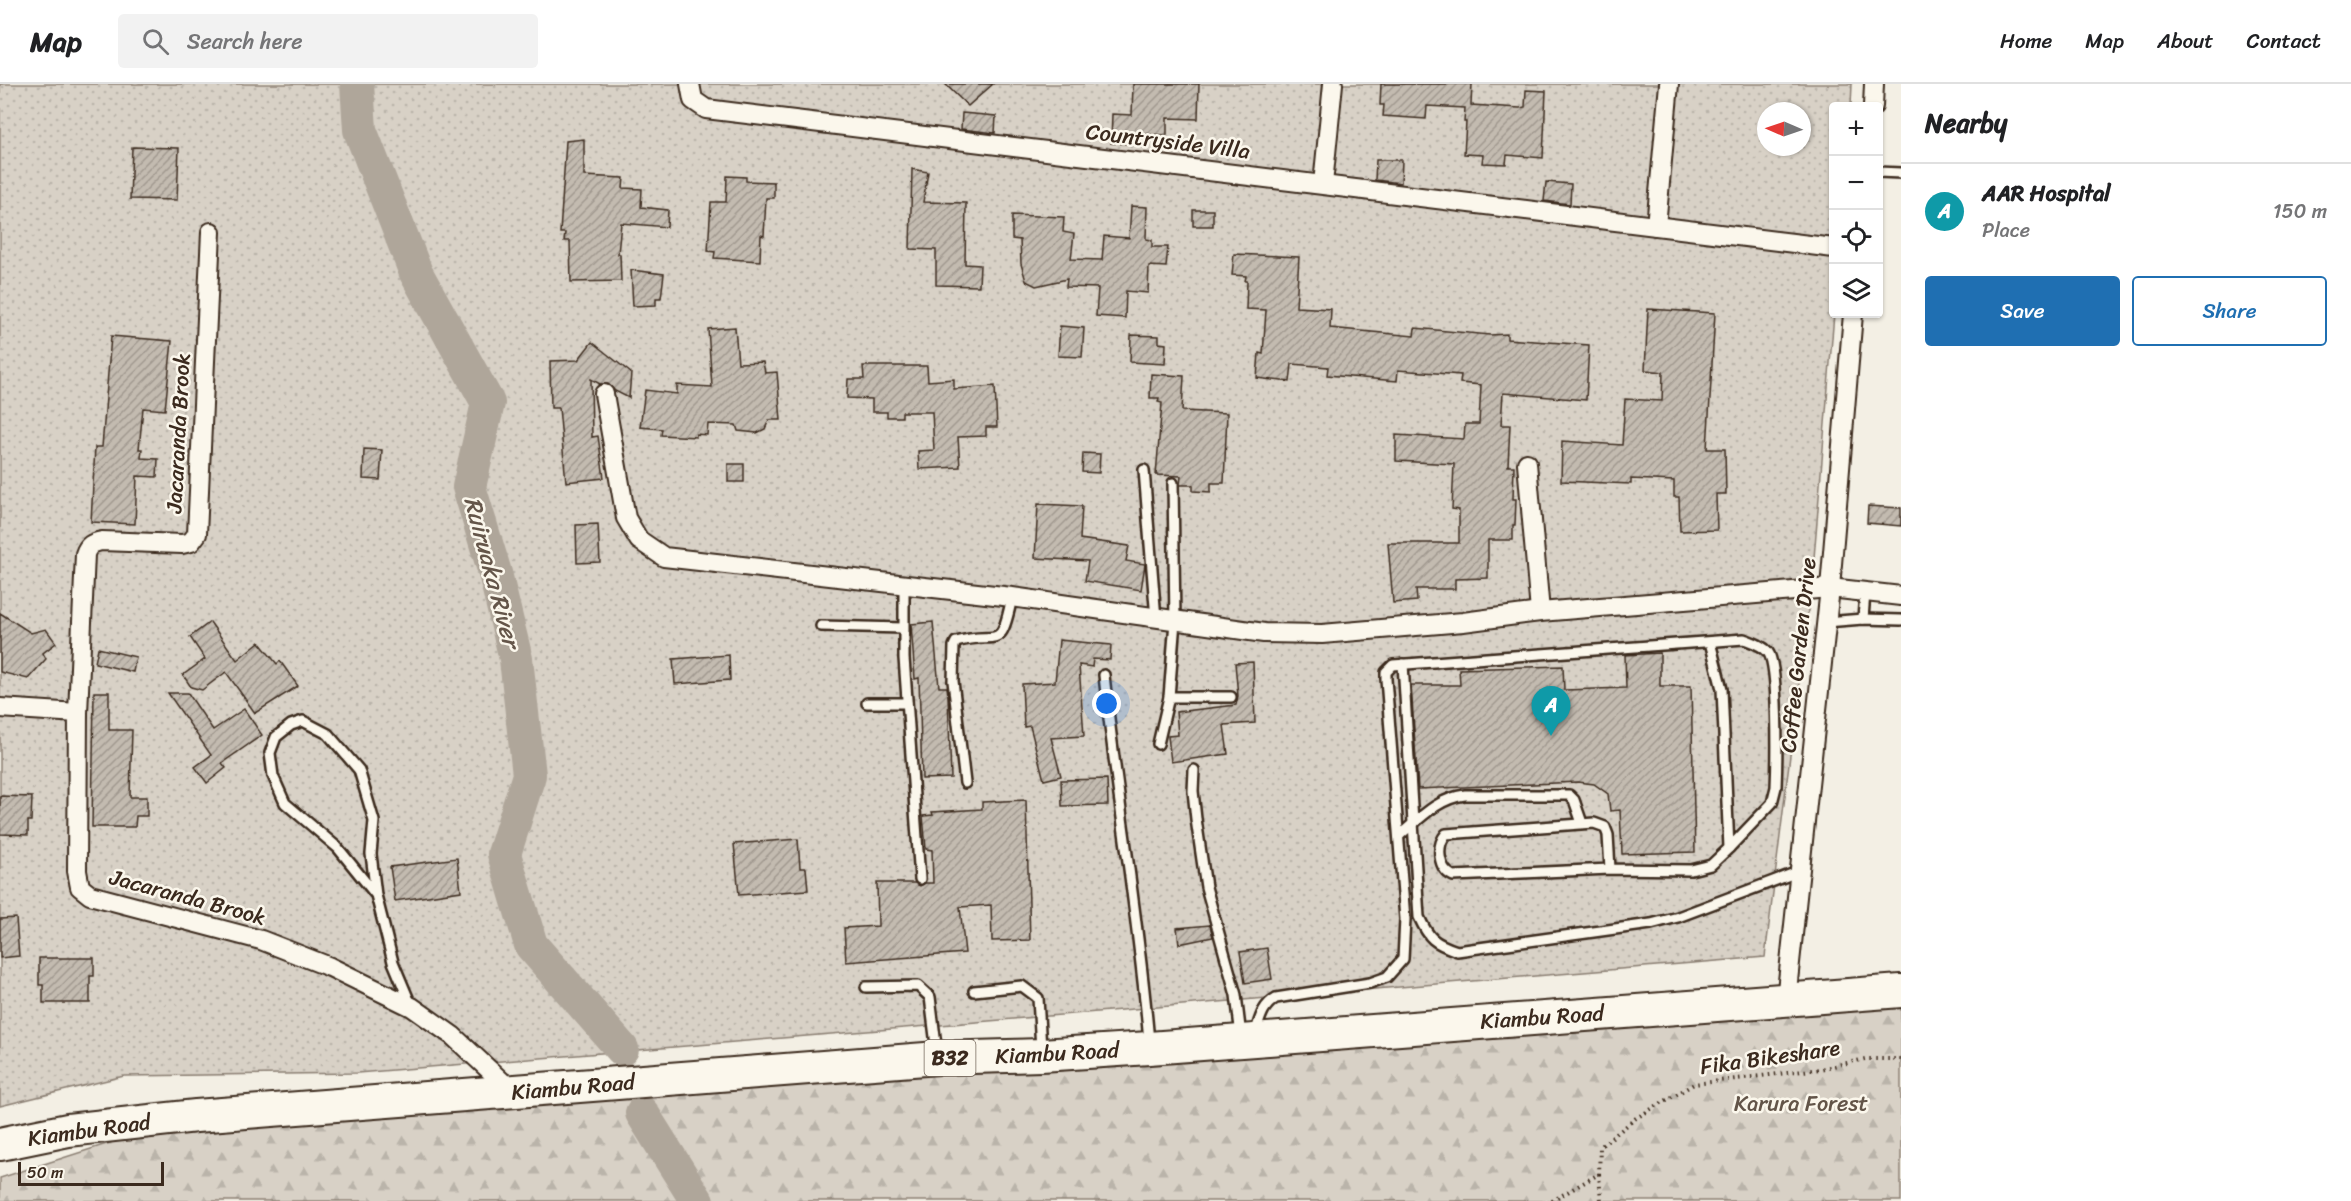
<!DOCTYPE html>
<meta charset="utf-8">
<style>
body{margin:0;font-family:Sriracha,sans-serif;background:#f2f2f2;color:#202124}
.controls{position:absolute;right:18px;top:18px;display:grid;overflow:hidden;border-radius:6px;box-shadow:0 2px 4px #0004}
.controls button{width:54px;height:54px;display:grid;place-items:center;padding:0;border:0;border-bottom:2px solid #e0e0e0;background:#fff;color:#202124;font:30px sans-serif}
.compass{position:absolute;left:1757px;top:18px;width:54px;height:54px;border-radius:50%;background:#fff;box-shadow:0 2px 4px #0004;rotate:272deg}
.scale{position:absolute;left:18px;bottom:15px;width:146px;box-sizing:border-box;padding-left:6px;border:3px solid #3b2a1e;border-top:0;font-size:16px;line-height:21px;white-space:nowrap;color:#3b2a1e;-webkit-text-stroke:4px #fbf7ec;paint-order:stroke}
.you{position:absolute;left:1107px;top:620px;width:21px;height:21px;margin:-15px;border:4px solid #fff;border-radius:50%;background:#1a73e8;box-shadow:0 0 0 9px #1a73e833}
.badge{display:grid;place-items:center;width:39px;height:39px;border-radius:50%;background:#1f6fb2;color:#fff;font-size:20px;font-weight:700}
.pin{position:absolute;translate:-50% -50px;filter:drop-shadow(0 2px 3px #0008)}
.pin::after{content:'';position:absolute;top:32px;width:21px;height:18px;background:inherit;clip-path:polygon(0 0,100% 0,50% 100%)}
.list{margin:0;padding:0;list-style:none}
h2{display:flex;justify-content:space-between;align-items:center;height:78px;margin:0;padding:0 24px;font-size:26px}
h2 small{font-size:20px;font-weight:400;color:#757577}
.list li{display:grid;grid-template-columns:39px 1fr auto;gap:18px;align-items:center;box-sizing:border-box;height:96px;padding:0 24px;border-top:2px solid #e0e0e0}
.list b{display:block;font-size:22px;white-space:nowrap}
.list p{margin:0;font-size:20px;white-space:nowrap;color:#757577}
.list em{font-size:20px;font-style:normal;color:#757577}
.actions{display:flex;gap:12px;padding:18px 24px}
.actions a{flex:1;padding:14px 0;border:2px solid #1f6fb2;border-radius:6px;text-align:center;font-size:21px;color:#1f6fb2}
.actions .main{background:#1f6fb2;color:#fff}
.icon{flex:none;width:33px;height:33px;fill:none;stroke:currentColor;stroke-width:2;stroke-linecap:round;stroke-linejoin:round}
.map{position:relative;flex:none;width:1901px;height:1117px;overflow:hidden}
header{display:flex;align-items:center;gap:36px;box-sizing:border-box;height:84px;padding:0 30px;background:#fff;border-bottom:2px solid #e0e0e0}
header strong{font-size:28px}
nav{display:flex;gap:33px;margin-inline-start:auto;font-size:21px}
.search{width:420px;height:54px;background:#f2f2f2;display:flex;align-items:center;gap:15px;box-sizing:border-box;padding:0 21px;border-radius:6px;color:#757577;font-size:22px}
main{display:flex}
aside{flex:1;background:#fff}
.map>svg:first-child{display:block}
.forest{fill:url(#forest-firs);stroke:#8a7e72;stroke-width:1.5}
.garden{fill:url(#garden-dots);stroke:#8a7e72;stroke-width:1.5;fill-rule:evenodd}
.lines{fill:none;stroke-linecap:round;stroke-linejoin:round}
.river{stroke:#afa69a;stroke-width:34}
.building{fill:url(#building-hatch);stroke:#3b2a1e;stroke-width:1.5}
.service-casing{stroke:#3b2a1e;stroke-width:14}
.minor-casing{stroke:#3b2a1e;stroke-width:22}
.trunk-casing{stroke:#3b2a1e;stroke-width:36}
.path{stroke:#3b2a1e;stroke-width:4;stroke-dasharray:1.5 4.5;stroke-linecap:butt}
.service{stroke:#fbf7ec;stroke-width:9}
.minor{stroke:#fbf7ec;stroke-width:18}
.trunk{stroke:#fbf7ec;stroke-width:32}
.labels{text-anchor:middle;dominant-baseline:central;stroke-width:5;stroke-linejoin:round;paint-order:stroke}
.shield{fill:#fbf7ec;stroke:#75685c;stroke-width:1.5}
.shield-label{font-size:21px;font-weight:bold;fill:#3b2a1e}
.street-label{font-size:22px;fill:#3b2a1e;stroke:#fbf7ec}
.park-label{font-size:22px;fill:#625448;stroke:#fbf7ec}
.water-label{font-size:24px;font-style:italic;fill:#645549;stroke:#fbf7ec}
</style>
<header>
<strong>Map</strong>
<div class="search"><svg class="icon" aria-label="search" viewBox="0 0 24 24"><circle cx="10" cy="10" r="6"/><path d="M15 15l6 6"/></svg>Search here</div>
<nav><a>Home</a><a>Map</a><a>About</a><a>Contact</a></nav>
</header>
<main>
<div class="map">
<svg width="1901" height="1117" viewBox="0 0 1901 1117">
<defs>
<pattern id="forest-firs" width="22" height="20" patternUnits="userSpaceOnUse" patternTransform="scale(1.5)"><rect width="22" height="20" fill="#d8d1c6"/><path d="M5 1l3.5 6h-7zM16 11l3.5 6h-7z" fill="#bab4aa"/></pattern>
<pattern id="garden-dots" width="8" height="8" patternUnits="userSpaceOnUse" patternTransform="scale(1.5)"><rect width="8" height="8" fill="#d8d1c6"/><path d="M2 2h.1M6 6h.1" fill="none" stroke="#bab4aa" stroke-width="1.8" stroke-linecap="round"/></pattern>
<pattern id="building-hatch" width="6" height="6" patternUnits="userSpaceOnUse" patternTransform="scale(1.5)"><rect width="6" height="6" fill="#c3bbb0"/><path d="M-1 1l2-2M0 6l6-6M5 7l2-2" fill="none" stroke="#a0988f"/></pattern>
</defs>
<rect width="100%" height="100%" fill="#f3efe4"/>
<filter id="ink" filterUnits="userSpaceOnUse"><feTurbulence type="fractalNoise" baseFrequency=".0167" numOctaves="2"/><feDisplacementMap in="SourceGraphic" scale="12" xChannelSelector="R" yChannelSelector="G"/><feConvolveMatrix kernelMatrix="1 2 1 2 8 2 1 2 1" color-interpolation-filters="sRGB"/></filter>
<g filter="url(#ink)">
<polygon class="forest" points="1901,913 1901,1117 0,1117 0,1094 185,1035"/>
<path class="garden" d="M0,0H1852L1851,22H1834V230L1813,486L1765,873L357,989L124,992L0,1022ZM1766,27H1802V63H1766Z"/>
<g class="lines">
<g class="river">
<polyline points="357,0 360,46 416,189 488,319 469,403 495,489 516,575 529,691 504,770 531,861 622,965"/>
<polyline points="642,1029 697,1117"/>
</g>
</g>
<g class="building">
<polygon points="945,0 993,0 968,22"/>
<polygon points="1133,0 1199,0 1198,35 1167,34 1167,51 1134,50 1134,60 1111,59 1112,30 1132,31"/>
<polygon points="1381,0 1472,0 1471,21 1520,24 1525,23 1526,6 1546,7 1543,74 1507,71 1506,80 1482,79 1483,71 1464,70 1466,38 1464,38 1465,24 1427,22 1426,35 1383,32 1384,21 1380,21"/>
<polygon points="962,29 996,32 995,49 961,45"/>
<polygon points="584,55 584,92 624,94 623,104 642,105 641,123 668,126 667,143 621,139 618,170 620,170 621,197 571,198 570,157 564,157 565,149 560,149 566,57"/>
<polygon points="132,63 179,64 177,116 130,115"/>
<polygon points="1376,76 1402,76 1401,99 1375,96"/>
<polygon points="912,85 928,88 923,118 966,119 965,180 980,181 979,202 936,201 936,166 910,165"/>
<polygon points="727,92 746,93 746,97 774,98 774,114 766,114 764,152 761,151 760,177 714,174 715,168 708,167 711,118 726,118"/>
<polygon points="1546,98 1571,100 1570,120 1544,117"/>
<polygon points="1131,122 1147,123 1146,155 1152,156 1152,163 1168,163 1166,183 1149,182 1148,209 1126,207 1125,234 1096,232 1098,204 1066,203 1067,195 1036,202 1026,197 1021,180 1020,156 1012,155 1012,131 1064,133 1063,148 1074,150 1071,175 1102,176 1104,152 1129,154"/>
<rect x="1193" y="126" width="20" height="16"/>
<polygon points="1234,170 1299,173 1296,223 1331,225 1330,244 1414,252 1415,244 1490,251 1507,250 1507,255 1589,261 1586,316 1503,309 1501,341 1510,341 1508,382 1514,382 1513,415 1516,415 1515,441 1513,441 1513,456 1488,456 1488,494 1455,495 1455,505 1416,505 1417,517 1393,519 1388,459 1459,459 1459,426 1452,425 1454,380 1396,377 1396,351 1464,355 1465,340 1479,340 1481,301 1460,299 1461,291 1398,286 1397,297 1327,291 1328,283 1292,280 1290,298 1257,294 1259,269 1263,270 1266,226 1246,225 1247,197 1245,197 1246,192 1232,191"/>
<polygon points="631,186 664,190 661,214 656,214 656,221 633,222"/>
<polygon points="1648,225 1715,229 1707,365 1725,365 1726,410 1716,410 1717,446 1680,447 1679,413 1674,413 1674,397 1631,395 1631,400 1561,397 1562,357 1622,361 1625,315 1662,317 1663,288 1645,286"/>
<polygon points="1060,242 1084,244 1082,273 1058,272"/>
<polygon points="735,243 738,279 763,278 765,289 777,288 781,336 769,336 765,345 757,349 738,347 736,341 708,340 707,351 696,350 696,353 661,351 662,345 640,343 645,306 677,310 677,301 712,303 708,245"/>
<polygon points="1131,251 1159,252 1159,259 1166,260 1165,280 1130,278"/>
<polygon points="111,252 172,257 165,326 143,324 139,365 142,365 141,374 158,375 157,393 137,392 135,440 91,438 95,363 102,363"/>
<polygon points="592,258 631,289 629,314 615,307 608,300 600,300 591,295 592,353 598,352 604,394 566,398 559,324 551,324 550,277 578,276"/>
<polygon points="863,282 927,282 928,297 954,295 954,305 995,302 997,343 986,343 986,352 958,353 960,383 919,385 918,367 934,366 932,328 902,328 902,333 887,333 887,328 872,328 872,315 847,314 848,295 864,295"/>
<polygon points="1151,290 1184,292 1182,327 1227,329 1224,399 1211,399 1211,408 1193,407 1193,401 1180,401 1181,392 1156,391 1162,319 1158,318 1159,314 1150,314"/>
<polygon points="364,365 382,366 380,396 363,395"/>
<polygon points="1083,369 1100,370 1099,389 1082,388"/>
<rect x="728" y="380" width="16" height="18"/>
<polygon points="1038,420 1082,422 1080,455 1129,462 1126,477 1145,480 1141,506 1085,497 1088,477 1035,474"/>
<polygon points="1868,422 1901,424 1901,442 1867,439"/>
<polygon points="598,440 600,478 577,479 576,441"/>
<polygon points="0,529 31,549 46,545 56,559 43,569 46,575 28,595 0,588"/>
<polygon points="210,538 237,576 259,558 277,580 280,577 298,602 255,629 226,588 202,606 191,603 183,591 205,575 190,553"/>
<polygon points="933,538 939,603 947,603 948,612 951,694 922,695 919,594 915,595 911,540"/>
<polygon points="1059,556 1111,561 1110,576 1093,575 1092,583 1079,581 1084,652 1051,654 1061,692 1044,696 1030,642 1024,643 1022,600 1055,598"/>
<polygon points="98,564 136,573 133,588 95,579"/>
<polygon points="1660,569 1660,602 1691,602 1695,768 1622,770 1620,726 1610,727 1608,710 1594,700 1578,698 1418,705 1411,601 1460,601 1459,585 1563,582 1564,606 1626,604 1625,571"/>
<polygon points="729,571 730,596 675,600 673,575"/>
<polygon points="1253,578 1255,639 1224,641 1228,670 1171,678 1168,652 1178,651 1176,628 1236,621 1238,612 1235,579"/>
<polygon points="94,608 109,608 109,646 132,646 130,713 147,713 147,732 136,732 135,743 92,743"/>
<polygon points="168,609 188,609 213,646 244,625 262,651 222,679 226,684 207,699 195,683 211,671"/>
<polygon points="1107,695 1108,721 1062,722 1061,696"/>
<polygon points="0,712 32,713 31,737 28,737 28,751 0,750"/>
<polygon points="1026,716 1030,856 992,857 991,821 960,823 965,869 846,878 844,844 878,842 877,799 915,799 920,802 925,799 933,799 932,766 926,765 923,732 933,731 932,728 982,725 982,718"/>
<polygon points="798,755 800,784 806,784 808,806 739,811 734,760"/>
<polygon points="457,774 461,807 395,817 390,783"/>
<polygon points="16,834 19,872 0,874 0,835"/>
<polygon points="1210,841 1213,853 1179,860 1177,844"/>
<polygon points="1267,864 1272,895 1245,899 1240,868"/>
<polygon points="39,874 94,874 94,892 90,892 90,919 43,919 43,901 39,901"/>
</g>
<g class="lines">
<g class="service-casing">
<g id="service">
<polyline points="1878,88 1901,89"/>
<polyline points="1144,386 1156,535"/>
<polyline points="904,502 904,574 920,795"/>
<polyline points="1863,535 1865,508"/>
<polyline points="1826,538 1863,535 1901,536"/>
<polyline points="821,542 903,544"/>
<path d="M1403,580L1419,833C1429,855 1434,859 1457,867L1651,840L1678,833L1800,787"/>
<path d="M1104,591C1117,714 1139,835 1149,958"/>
<polyline points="1169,613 1231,613"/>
<polyline points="867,619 907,619"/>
<polyline points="1158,660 1169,613 1175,537 1173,399"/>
<polyline points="1194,686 1193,707 1196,735 1206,803 1236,911 1241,952"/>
<path d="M965,699L953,597L954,562L956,558C998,545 1000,572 1012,513"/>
<path d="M1399,752C1419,735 1438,714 1465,711H1569L1574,716L1582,739"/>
<path d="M1610,785L1608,751L1605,743L1594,739L1446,750C1436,762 1438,785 1453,792L1610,785L1691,786L1711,781L1729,764L1722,605L1710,558"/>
<polyline points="376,811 371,770 374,737 359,686 328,650 303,637 291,641 276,653 270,669 273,692 285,719 338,764 376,811 393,878 411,921"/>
<polyline points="866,903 918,902 930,913 937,969"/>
<polyline points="974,907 1022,902 1038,914 1041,965"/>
<path d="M1255,950C1260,935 1262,922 1276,914L1370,899L1387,893L1403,875L1405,835L1386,595V588L1393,581L1744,555C1752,558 1762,561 1768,568C1779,582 1777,681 1776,703L1772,719L1729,764"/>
</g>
</g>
<g class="minor-casing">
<g id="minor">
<polyline points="690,0 693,16 706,25 1834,164"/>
<polyline points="1873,22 1874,0"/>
<polyline points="1323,100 1333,0"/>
<polyline points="1656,142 1669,0"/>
<polyline points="604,310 626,434 639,456 664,473 1012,513 1264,549 1322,550 1463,538 1540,528 1830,504 1901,512"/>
<polyline points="1527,379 1540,528"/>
<polyline points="0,624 78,629 77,787 80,803 90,811 261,856 330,883 412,923 453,952 513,1008"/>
<path d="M78,629L85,470C88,461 92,459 102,457L182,460L191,458L197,450L211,148"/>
<polyline points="1786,916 1830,504 1853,230"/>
</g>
</g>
<g class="trunk-casing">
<polyline id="trunk" points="0,1060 68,1046 196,1032 938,974 1041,971 1149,964 1901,907"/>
</g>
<g class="path">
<polyline points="1599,1090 1601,1117"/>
<polyline points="1552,1117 1599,1090 1600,1063 1636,1034 1694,1000 1820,985 1865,975 1901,975"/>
</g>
<use href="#service" class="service"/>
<use href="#minor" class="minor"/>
<use href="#trunk" class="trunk"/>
</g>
</g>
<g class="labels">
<rect class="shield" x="924.5" y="956" width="51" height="36" rx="4.5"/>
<g class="shield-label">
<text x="950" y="974">B32</text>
</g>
<g class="street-label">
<text transform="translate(1168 57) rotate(7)">Countryside Villa</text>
<text transform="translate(178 349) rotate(-87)">Jacaranda Brook</text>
<text transform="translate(1798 571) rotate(-84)">Coffee Garden Drive</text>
<text transform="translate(188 813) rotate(15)">Jacaranda Brook</text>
<text transform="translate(1542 933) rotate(-4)">Kiambu Road</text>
<text transform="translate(1057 969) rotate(-3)">Kiambu Road</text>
<text transform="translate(1770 973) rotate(-8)">Fika Bikeshare</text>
<text transform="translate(573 1003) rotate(-5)">Kiambu Road</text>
<text transform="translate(89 1046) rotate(-8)">Kiambu Road</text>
</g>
<g class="park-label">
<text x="1801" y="1019">Karura Forest</text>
</g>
<g class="water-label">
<text transform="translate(492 488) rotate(75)">Ruiruaka River</text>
</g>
</g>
</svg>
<div class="controls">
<button>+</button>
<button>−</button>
<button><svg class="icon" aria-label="locate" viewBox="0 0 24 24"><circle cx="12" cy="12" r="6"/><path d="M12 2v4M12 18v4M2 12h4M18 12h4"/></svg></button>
<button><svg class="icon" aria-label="layers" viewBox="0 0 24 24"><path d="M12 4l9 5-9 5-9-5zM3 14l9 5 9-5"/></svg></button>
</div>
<svg class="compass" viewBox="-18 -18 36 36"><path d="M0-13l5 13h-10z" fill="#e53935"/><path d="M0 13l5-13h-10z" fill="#757577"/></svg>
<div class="scale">50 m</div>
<div class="you"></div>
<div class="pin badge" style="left:1551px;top:652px;background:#0f9aa8">A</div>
</div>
<aside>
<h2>Nearby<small></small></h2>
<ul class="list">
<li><span class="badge" style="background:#0f9aa8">A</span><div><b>AAR Hospital</b><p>Place</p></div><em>150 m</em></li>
</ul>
<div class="actions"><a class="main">Save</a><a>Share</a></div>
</aside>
</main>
